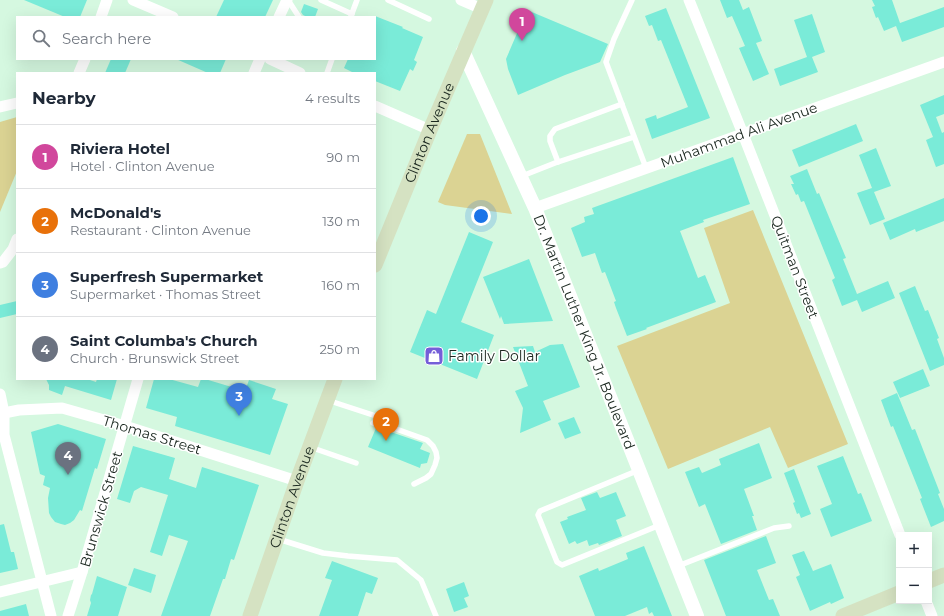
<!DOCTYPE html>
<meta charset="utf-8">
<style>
body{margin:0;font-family:Montserrat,sans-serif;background:#f6f6f7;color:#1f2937}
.controls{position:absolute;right:12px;bottom:12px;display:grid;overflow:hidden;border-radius:0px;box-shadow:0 4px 16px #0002}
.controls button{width:36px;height:36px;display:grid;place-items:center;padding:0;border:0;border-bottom:1px solid #e0e1e3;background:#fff;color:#1f2937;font:20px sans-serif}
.you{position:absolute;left:481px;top:216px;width:14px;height:14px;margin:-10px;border:3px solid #fff;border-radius:50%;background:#1a73e8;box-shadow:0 0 0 6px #1a73e833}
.badge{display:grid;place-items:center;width:26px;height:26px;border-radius:50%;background:#db2777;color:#fff;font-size:13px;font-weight:700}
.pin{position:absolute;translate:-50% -33px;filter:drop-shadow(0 1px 2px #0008)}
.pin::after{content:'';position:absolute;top:21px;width:14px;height:12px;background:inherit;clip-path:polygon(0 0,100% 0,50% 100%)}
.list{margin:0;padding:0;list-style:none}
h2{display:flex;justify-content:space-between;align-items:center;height:52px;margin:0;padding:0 16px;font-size:17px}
h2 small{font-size:13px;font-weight:400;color:#747a83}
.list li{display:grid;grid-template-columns:26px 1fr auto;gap:12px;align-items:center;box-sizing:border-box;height:64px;padding:0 16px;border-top:1px solid #e0e1e3}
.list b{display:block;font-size:15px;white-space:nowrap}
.list p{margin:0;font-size:13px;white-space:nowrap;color:#747a83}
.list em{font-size:13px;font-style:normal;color:#747a83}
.icon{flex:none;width:22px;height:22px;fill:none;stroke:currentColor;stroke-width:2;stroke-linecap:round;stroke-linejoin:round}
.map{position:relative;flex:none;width:944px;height:616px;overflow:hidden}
.search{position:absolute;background:#fff;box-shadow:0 4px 16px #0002;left:16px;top:16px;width:360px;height:44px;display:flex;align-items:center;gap:10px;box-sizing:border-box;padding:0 14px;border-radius:0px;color:#747a83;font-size:15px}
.panel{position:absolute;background:#fff;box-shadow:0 4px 16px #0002;left:16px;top:72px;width:360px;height:308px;border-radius:0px}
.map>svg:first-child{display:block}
.green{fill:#dbd393}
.building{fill:#7aebd8}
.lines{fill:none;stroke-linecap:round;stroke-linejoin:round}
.service{stroke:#fff;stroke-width:5.5}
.minor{stroke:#fff;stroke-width:11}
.tertiary{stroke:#fff;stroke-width:14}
.secondary{stroke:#d5e2c2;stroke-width:15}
.labels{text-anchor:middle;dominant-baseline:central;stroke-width:3;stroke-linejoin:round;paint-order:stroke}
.street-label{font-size:14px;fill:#19261e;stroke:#fff}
.poi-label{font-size:14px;fill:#19261e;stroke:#fff;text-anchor:start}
</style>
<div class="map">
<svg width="944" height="616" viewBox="0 0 944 616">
<rect width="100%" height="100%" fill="#d5f8e0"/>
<g class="green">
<polygon points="17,117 17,171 0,212 0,122"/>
<polygon points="467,134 480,134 512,214 445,205 438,202"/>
<polygon points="753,210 848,444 788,468 770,427 668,469 617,346 730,303 704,228"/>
</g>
<g class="building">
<polygon points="24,0 87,0 80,17 65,17"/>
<polygon points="224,0 273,0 265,17 216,17"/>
<polygon points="720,0 739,0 743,10 749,7 762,41 756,43 769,74 753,81 739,48 745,46 732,16 727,18"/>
<polygon points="872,0 892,0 900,23 944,7 944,27 902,42 896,26 884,31 878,17 876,18 872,7 875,6"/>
<polygon points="304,4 318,9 315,17 307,17 303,15 301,12"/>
<polygon points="666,8 710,118 652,139 645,119 656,115 657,119 688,107 661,40 658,41 652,25 649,26 645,16"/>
<polygon points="527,10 608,44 600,62 565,75 518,95 508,69 506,59"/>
<polygon points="812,14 825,52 812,57 818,72 780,86 774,69 807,57 794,20"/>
<polygon points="375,16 403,27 402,28 423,37 414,60 417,62 413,71 410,69 400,91 375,81 375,73 354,73 344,68 348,59 375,59"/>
<polygon points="111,59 131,59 125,73 105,73"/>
<polygon points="176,59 226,59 220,73 208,73"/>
<polygon points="944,95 944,114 936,117 942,133 944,132 944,164 936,167 926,140 933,137 920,105"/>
<polygon points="856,124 863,141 799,167 792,150"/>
<polygon points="876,148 891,186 874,192 885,219 870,225 857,193 872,188 859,155"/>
<polygon points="733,157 750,204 703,220 704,222 680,231 698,278 705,275 716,302 646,328 647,329 627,336 616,308 614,302 616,301 605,272 602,273 595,253 582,257 571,228 585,222 584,217 594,214 592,208"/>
<polygon points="807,169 817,194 819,193 846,258 843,259 857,294 888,281 895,298 862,312 857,300 842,306 832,280 835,278 804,201 801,202 798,194 796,195 791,184 794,184 790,176"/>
<polygon points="944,198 944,221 916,232 915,229 890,240 883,223"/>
<polygon points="469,232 493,242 461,322 494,335 477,379 410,352 427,310 436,314"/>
<polygon points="529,259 553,321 504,324 501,316 500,319 483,277"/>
<polygon points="915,286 925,311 928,310 939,338 937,339 944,358 944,365 930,371 899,293"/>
<polygon points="17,301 17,314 0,318 0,305"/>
<polygon points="563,344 580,387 543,401 551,420 520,433 523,408 515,391 528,386 513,347 533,346 535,352 550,345"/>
<polygon points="923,369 930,386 900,398 893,382"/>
<polygon points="46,379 87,379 96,382 97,379 117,379 111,400 65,386 62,395 49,390 49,385"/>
<polygon points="154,379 169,379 198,387 201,379 205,379 245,391 249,380 276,389 272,399 288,404 270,455 175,426 177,417 146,408"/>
<polygon points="897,393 912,430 915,429 940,493 938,494 944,509 944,521 931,527 920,499 922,498 893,426 891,427 881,400"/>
<polygon points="574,417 581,433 565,439 558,423"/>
<polygon points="58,424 106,439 97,469 95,468 82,511 80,510 74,520 70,523 65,525 61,524 55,522 51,517 49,513 48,498 50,488 43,485 45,476 40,474 31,432"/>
<polygon points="376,428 385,430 423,443 420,449 430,453 427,463 421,464 420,468 368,447"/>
<polygon points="759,443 772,478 744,489 754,516 752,516 757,530 721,544 705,504 699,507 685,472 699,467 702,473 721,465 719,459"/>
<polygon points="133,446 175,458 169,479 196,488 202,467 259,485 234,560 231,559 225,579 223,579 210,616 161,616 188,541 169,535 162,556 150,552 168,495 141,487 134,491 130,503 117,499"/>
<polygon points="843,456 858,494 861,493 872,521 831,537 820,509 832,504 817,466"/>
<polygon points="794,469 811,514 801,518 799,513 797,514 793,503 795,502 784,473"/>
<polygon points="597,492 600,498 616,492 626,516 616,520 622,536 599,545 598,543 589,546 587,540 577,544 575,541 569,544 560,522 568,519 567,517 586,510 581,498"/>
<polygon points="4,524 11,552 14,552 18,569 0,573 0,525"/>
<polygon points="766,536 776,563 757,570 769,600 773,599 780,616 726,616 704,560"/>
<polygon points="644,546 672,616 654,616 652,612 649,614 647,607 625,616 595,616 579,576 598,568 599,571 628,559 626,553"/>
<polygon points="804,551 813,571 831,564 844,598 831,604 830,602 810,611 796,577 800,575 792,555"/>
<polygon points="332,561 378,578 372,594 366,592 358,616 319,616 332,580 325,578"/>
<polygon points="134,568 156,575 151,593 128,585"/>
<polygon points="97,576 127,587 118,616 87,616 91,603 90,600 91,595 92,594"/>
<polygon points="464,582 469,596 464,598 468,607 454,612 446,589"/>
<polygon points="26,604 29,616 0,616 0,611"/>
</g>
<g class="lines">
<g class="service">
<polyline points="288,0 299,17"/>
<polyline points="321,0 352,14"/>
<polyline points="388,0 429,19"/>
<polyline points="632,0 614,39 606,62 646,168"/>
<polyline points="351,16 357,0"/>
<polyline points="327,73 332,59"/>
<polyline points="558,162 550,141 550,136 555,129 622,104"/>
<polyline points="522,176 555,163 634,137"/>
<polyline points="327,400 376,416"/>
<polyline points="373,423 385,425 427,440 433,446 436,452 437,458 435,465 431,474 426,478 414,484"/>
<polyline points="310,447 356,463"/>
<polyline points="639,470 540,511 538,515 557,562 562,565 660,525"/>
<polyline points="278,539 323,553 348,556 397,560 421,580 436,616"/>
<polyline points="678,566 774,528 789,526"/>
</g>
<g class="minor">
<polyline points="133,0 173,17"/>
<polyline points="461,0 482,9"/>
<polyline points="689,0 743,134 900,535"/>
<polyline points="101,17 107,0"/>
<polyline points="279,17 287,0"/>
<polyline points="270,59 300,73"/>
<polyline points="79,73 85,59"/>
<polyline points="254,73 260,59"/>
<polyline points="375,106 430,130"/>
<polyline points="0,107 17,103"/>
<polyline points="535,208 944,62"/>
<polyline points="0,263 3,262 13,249 17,239"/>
<polyline points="0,394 4,413 4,435 51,616"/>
<polyline points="4,413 19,410 62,408 125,426 297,481"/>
<polyline points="0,592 82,572"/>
<polyline points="926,601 932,616"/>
<polyline points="68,616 82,572 138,379"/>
</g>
<path class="tertiary" id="s1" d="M463,51L535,208L697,616"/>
<g class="secondary">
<path id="s2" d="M375,265L430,130L486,0"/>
<polyline points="929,581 944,575"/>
<path id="s3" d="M250,616L297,481L335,379"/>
<polyline points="843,616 899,593"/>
</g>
</g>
<defs>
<g id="shop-square" transform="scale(1)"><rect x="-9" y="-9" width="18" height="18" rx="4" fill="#745ed8" stroke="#fff"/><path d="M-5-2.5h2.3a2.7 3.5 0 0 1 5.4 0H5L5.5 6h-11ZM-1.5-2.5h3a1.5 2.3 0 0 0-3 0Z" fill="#fff"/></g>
</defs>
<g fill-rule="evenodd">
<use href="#shop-square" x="434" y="356"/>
</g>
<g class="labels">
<g class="street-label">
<text stroke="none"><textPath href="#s2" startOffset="143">Clinton Avenue</textPath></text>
<text transform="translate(739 135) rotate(-20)">Muhammad Ali Avenue</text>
<text transform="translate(795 267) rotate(69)">Quitman Street</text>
<text stroke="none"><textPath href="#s1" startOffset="306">Dr. Martin Luther King Jr. Boulevard</textPath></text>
<text transform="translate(152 435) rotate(17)">Thomas Street</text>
<text stroke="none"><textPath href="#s3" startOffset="126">Clinton Avenue</textPath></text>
<text transform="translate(101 509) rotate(-74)">Brunswick Street</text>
</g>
<g class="poi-label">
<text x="448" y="356">Family Dollar</text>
</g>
</g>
</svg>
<div class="controls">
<button>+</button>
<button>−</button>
</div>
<div class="you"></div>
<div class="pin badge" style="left:522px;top:41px;background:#d1479c">1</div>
<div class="pin badge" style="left:386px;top:441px;background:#e8710a">2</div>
<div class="pin badge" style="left:239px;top:416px;background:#3f7fe0">3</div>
<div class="pin badge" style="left:68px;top:475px;background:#6b7280">4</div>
<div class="search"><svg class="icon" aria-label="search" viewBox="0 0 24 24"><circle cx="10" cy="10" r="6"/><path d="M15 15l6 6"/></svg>Search here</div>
<section class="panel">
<h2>Nearby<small>4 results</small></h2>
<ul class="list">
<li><span class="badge" style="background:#d1479c">1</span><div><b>Riviera Hotel</b><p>Hotel · Clinton Avenue</p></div><em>90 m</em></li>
<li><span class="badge" style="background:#e8710a">2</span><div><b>McDonald's</b><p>Restaurant · Clinton Avenue</p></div><em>130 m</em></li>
<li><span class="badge" style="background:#3f7fe0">3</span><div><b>Superfresh Supermarket</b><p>Supermarket · Thomas Street</p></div><em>160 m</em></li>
<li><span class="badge" style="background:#6b7280">4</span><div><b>Saint Columba's Church</b><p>Church · Brunswick Street</p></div><em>250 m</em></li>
</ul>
</section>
</div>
